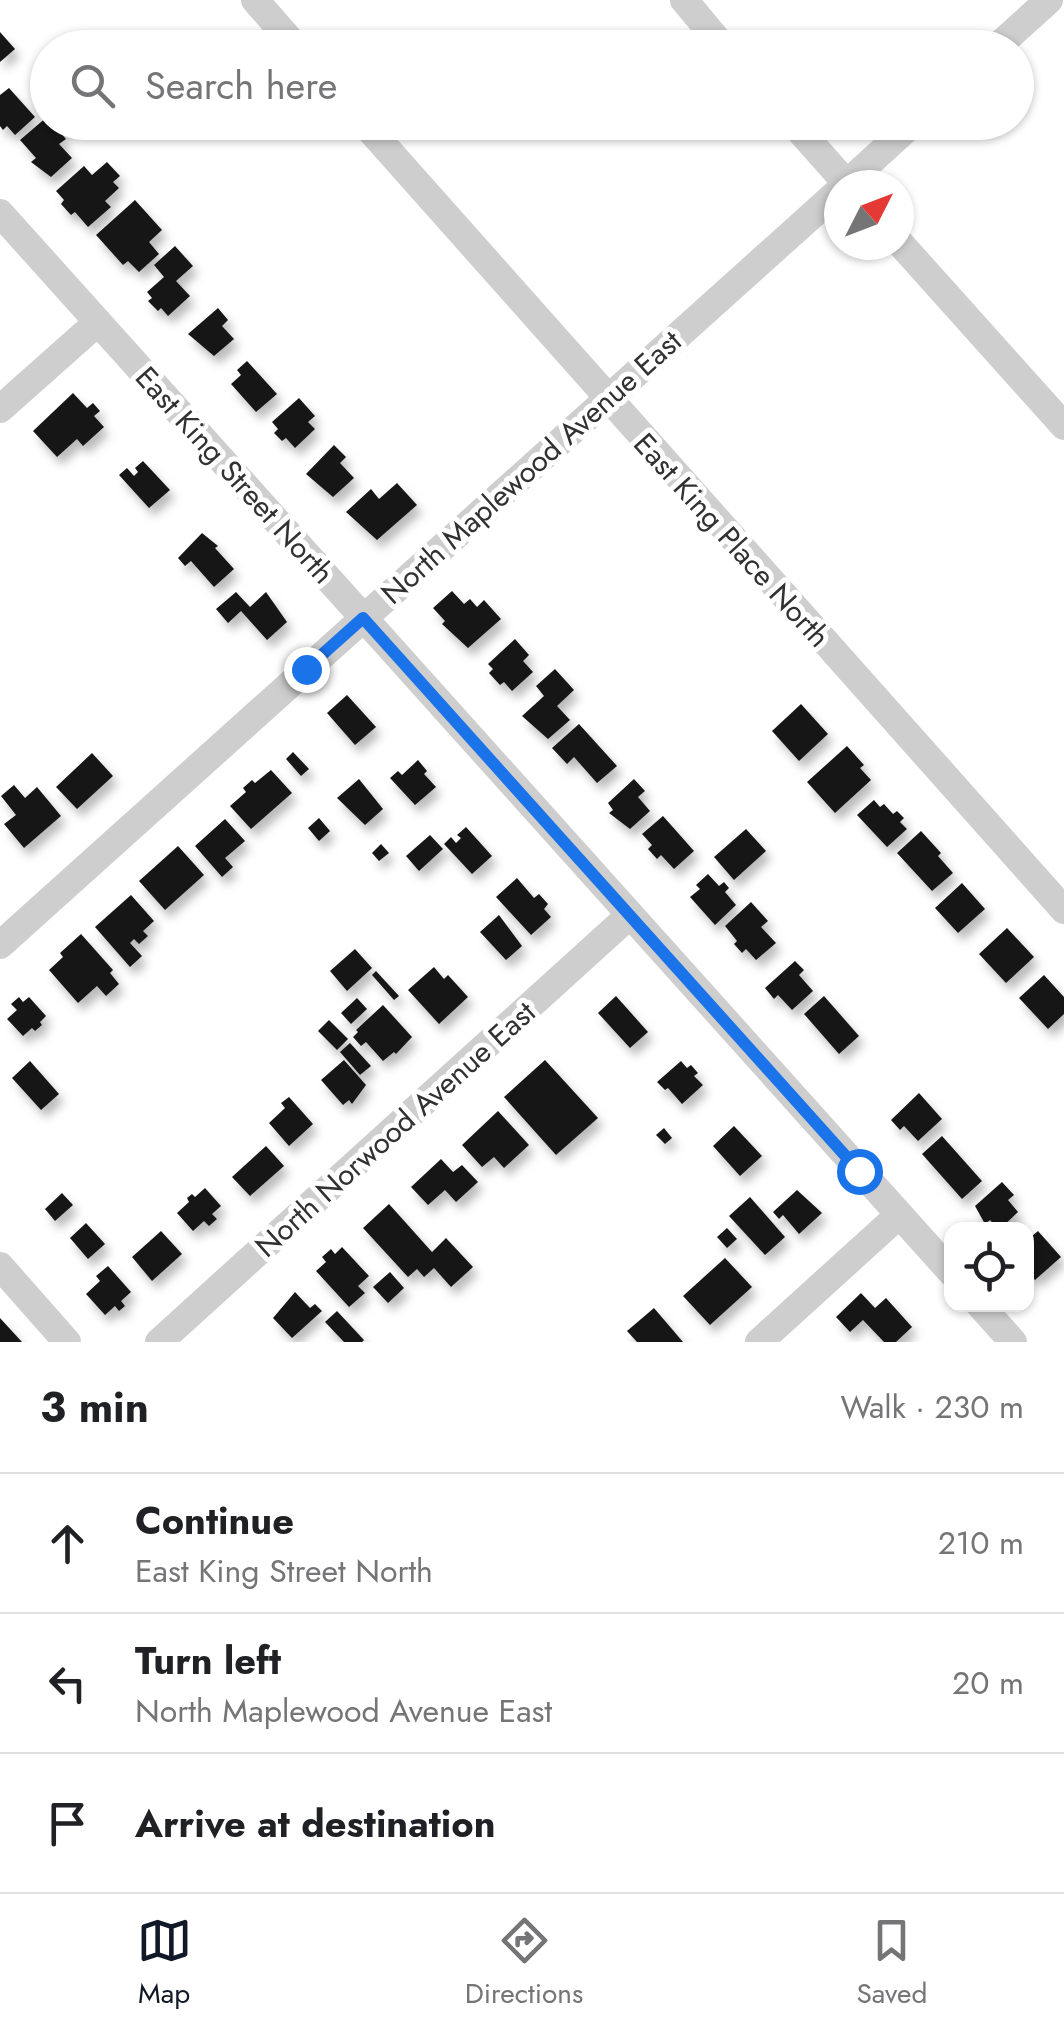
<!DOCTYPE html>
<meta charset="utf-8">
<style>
body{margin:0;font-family:Jost,sans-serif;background:#f2f2f2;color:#202124}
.controls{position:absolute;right:30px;bottom:30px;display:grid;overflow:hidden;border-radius:20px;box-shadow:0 2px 8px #0004}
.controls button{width:90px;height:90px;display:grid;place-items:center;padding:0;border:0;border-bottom:2px solid #e0e0e0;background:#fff;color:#202124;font:50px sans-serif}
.compass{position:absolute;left:824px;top:170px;width:90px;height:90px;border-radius:50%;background:#fff;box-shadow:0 2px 8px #0004;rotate:48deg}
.stop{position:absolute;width:30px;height:30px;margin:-22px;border:8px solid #1a73e8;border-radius:50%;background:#fff}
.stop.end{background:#1a73e8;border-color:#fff;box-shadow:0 2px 10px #0008}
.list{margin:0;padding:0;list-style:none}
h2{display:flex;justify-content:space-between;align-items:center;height:130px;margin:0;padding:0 40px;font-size:42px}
h2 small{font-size:32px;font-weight:400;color:#757577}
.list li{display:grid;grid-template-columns:65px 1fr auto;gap:30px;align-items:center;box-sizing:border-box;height:140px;padding:0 40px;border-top:2px solid #e0e0e0}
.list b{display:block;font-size:38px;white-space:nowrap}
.list p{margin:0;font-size:32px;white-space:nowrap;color:#757577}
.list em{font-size:32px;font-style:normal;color:#757577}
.icon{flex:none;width:55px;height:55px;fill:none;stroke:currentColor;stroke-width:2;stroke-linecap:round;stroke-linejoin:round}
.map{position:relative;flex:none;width:1064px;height:1342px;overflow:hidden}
.search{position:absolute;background:#fff;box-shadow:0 2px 8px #0004;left:30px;right:30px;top:30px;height:110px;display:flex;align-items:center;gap:25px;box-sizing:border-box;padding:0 35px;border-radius:55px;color:#757577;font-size:38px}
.sheet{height:550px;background:#fff}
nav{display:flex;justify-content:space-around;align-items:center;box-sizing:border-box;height:140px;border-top:2px solid #e0e0e0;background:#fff;font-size:28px;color:#757577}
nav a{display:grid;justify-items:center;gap:5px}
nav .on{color:#111827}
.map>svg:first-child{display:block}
.building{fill:#181818;filter:url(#shadow)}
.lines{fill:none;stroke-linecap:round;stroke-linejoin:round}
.street{stroke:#cecece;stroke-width:28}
.route{stroke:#1a73e8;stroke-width:12}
.labels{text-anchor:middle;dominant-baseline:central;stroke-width:10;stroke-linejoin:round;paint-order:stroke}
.street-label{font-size:30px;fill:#313131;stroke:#fff}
</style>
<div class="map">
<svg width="1064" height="1342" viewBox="0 0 1064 1342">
<defs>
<filter id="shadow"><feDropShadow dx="5" dy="8" stdDeviation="5" flood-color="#0004"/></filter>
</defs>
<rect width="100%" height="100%" fill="#fff"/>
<g class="building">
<polygon points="0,32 15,49 0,62"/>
<polygon points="9,88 35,117 15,135 7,126 3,130 0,126 0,95"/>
<polygon points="48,116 48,122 51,122 66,139 59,144 72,158 51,177 31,162 36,158 20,140"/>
<polygon points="107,162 120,176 113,182 119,188 105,201 111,207 88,227 75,212 71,215 61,204 64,200 56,191 84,166 92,175"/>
<polygon points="135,200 162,230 149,242 159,254 139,272 128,261 123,265 96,235"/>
<polygon points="175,246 193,266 176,281 190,296 168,316 161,308 158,311 148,301 152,298 147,292 164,277 154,265"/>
<polygon points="218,308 228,320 222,326 234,339 214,356 188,334"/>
<polygon points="247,361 277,394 256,412 231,384 241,375 237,370"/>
<polygon points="73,393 87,408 93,403 100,411 94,416 104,427 83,446 77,439 57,457 33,431"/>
<polygon points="299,398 315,416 308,422 315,429 295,448 286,438 282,441 274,433 278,429 272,422"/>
<polygon points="334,445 346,457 340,463 354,478 333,497 306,474"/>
<polygon points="143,461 170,490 149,508 119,475 127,468 134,476 138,472 135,468"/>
<polygon points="397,483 417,505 377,540 346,512 371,489 379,499"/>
<polygon points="202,533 218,546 215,548 234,569 214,587 191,561 185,566 178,558"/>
<polygon points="452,591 464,604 470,599 477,607 484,600 501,619 468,648 442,624 445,621 433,608"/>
<polygon points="236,592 250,607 266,592 287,622 267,640 241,611 228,623 216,609"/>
<polygon points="515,639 529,655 523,661 533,672 512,691 504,682 500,685 489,673 493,669 488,664"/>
<polygon points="555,669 574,690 557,706 570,720 548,739 522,716 544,696 536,686"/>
<polygon points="347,695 376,727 355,745 327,713"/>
<polygon points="801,704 828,734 799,761 772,731"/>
<polygon points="579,724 617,766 597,783 574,757 567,764 552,748"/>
<polygon points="847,746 864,765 860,768 871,780 835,813 807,782"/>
<polygon points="293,752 309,769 301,776 286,759"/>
<polygon points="92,753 113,776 77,809 56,787"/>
<polygon points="418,760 427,771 424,774 436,787 415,805 390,778 398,771 402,775"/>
<polygon points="271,770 292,793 251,829 230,806 246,792 243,788 252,780 255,783"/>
<polygon points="359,779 383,809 365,825 337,798"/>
<polygon points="634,779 645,791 638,797 650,811 630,829 609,813 613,810 608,803"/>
<polygon points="14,785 25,798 37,787 61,816 24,848 4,824 16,815 1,796"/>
<polygon points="874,800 880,807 884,804 893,814 897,811 904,818 900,822 907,829 887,847 857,815"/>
<polygon points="663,816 694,851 674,869 661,855 657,859 648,849 652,845 642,834"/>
<polygon points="319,818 330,831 319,841 308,828"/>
<polygon points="225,819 245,841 225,858 233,867 222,877 195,846"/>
<polygon points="466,827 492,856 472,874 444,844 451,837 456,843 461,838 457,835"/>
<polygon points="746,829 766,851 734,880 714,857"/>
<polygon points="921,831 941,853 938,856 953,873 932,891 897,853"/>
<polygon points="430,835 443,849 419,871 406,856"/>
<polygon points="381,844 389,853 379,861 372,853"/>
<polygon points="178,846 204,875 165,910 139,881"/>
<polygon points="708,874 719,886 724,882 729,888 725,892 736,905 715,925 690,897 700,889 696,885"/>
<polygon points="517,878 534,898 539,894 548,904 544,909 551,917 531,935 496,897"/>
<polygon points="962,883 985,909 958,933 935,908"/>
<polygon points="131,895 154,921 143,931 148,936 139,944 134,939 130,943 142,956 130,967 95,927"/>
<polygon points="751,902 768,921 761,927 776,943 756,960 746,949 742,953 734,944 737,941 725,926"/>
<polygon points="499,915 522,946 506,960 480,932"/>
<polygon points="1007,928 1034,957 1006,983 979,954"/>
<polygon points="81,934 113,970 110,973 119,984 106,996 97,986 78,1003 49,970 63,957 60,953"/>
<polygon points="355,949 372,968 347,991 330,971"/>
<polygon points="795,961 804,970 799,975 813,991 792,1010 778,995 774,999 765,988"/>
<polygon points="434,967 444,979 448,975 468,997 439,1024 408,990"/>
<polygon points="376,971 399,996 394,1000 372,975"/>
<polygon points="1044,975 1064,997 1064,1014 1048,1029 1019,998"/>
<polygon points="616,996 648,1032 630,1048 598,1013"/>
<polygon points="824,996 859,1036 839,1054 804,1014"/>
<polygon points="19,997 23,1002 29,997 46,1016 40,1022 42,1025 35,1031 32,1028 23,1036 7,1019 17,1010 11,1004"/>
<polygon points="357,998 367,1009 351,1024 341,1013"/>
<polygon points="383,1005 412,1037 396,1054 394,1052 383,1061 366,1042 361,1046 353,1037 358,1032 356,1030"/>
<polygon points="329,1020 348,1039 337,1050 318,1031"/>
<polygon points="350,1043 371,1066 360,1075 340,1052"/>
<polygon points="344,1060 366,1085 352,1104 349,1100 343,1105 321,1080"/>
<polygon points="545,1060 598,1118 556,1155 504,1097"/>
<polygon points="30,1061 59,1094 41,1110 12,1078"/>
<polygon points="681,1061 687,1068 691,1065 698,1073 694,1076 703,1085 682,1104 668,1088 665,1090 657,1082"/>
<polygon points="919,1093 942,1119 918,1141 904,1126 900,1130 891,1120"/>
<polygon points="289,1097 313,1124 289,1146 269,1123 285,1108 281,1103"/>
<polygon points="498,1111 529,1145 504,1168 494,1157 482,1167 462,1145"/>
<polygon points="734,1126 762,1156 740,1176 713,1146"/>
<polygon points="664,1128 672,1138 665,1144 656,1135"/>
<polygon points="942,1136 982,1181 962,1199 922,1154"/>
<polygon points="266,1146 284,1166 250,1196 232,1177"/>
<polygon points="441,1159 453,1172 462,1165 478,1182 456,1202 445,1190 428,1205 411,1187"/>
<polygon points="1002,1182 1014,1195 1008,1200 1018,1212 999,1230 990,1220 985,1224 975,1206"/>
<polygon points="205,1188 221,1206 212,1214 217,1219 209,1226 204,1221 193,1231 177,1213 189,1202 187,1198 192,1194 195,1197"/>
<polygon points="797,1190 822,1213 799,1234 783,1215 779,1219 773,1212"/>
<polygon points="62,1193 73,1205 55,1221 45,1209"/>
<polygon points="750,1197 785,1237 765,1255 729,1216"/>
<polygon points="389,1204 432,1252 446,1238 473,1267 451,1287 434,1268 424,1277 417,1269 408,1277 363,1228"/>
<polygon points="86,1223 105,1244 88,1259 70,1238"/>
<polygon points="727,1228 737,1239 727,1248 717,1237"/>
<polygon points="161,1231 182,1254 152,1281 132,1257"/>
<polygon points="1038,1231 1061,1257 1035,1280 1026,1270 1026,1241"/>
<polygon points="342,1247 369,1276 358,1286 365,1293 349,1307 316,1271 326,1262 322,1257 331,1249 335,1254"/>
<polygon points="725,1258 752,1287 710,1325 683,1296"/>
<polygon points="108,1266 131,1292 121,1301 125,1306 119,1311 115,1306 105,1315 86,1294 100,1281 96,1276"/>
<polygon points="390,1272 404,1288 388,1303 373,1287"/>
<polygon points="295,1292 310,1308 315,1304 322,1311 292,1338 273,1318"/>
<polygon points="861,1293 875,1308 886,1298 912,1327 896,1342 884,1342 863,1320 850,1332 836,1317"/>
<polygon points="654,1308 683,1342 637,1342 627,1331"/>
<polygon points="337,1311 364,1340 362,1342 344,1342 325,1322"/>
<polygon points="0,1318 22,1342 0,1342"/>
</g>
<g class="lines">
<g class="street">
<polyline points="255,0 297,48"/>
<polyline points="684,0 724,48"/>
<polyline points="996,48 1049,0"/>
<polyline points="363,122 1064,910"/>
<polyline points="792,122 848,185"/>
<polyline points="845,185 914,122"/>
<polyline points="0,213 952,1273"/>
<polyline points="899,242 1064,426"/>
<polyline points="0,409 98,322"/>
<polyline points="0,945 839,191"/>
<polyline points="0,1266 67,1342"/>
<polyline points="979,1304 1013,1342"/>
<polyline points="159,1342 630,915"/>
<polyline points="759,1342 899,1215"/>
</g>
</g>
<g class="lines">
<polyline class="route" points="306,669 363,618 859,1171"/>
</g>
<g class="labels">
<g class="street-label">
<text transform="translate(531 467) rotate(-42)">North Maplewood Avenue East</text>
<text transform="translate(235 475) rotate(48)">East King Street North</text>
<text transform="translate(732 540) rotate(48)">East King Place North</text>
<text transform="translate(395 1129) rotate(-42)">North Norwood Avenue East</text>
</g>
</g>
</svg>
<div class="controls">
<button><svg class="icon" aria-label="locate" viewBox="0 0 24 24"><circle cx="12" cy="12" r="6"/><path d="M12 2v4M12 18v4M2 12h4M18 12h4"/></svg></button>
</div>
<svg class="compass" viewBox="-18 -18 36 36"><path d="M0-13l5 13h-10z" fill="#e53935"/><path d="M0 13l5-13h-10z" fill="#757577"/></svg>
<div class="stop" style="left:859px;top:1171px"></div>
<div class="stop end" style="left:306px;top:669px"></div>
<div class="search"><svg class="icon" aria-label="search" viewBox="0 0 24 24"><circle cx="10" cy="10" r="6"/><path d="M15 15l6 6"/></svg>Search here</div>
</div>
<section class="sheet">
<h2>3 min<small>Walk · 230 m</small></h2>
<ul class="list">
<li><svg class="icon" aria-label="ahead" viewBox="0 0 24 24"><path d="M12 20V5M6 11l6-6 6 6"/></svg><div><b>Continue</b><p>East King Street North</p></div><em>210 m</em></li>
<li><svg class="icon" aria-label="left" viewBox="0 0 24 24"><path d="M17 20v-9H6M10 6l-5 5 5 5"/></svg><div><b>Turn left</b><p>North Maplewood Avenue East</p></div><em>20 m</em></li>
<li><svg class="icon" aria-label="arrive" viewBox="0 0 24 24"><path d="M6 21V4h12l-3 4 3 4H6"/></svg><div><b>Arrive at destination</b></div></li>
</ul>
</section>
<nav>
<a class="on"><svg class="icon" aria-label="map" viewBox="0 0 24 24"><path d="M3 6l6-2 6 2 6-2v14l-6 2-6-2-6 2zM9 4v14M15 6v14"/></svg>Map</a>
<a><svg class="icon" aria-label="directions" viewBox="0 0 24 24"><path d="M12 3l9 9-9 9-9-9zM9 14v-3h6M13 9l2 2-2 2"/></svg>Directions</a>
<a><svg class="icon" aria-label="saved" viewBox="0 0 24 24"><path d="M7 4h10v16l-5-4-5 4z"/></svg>Saved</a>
</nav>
